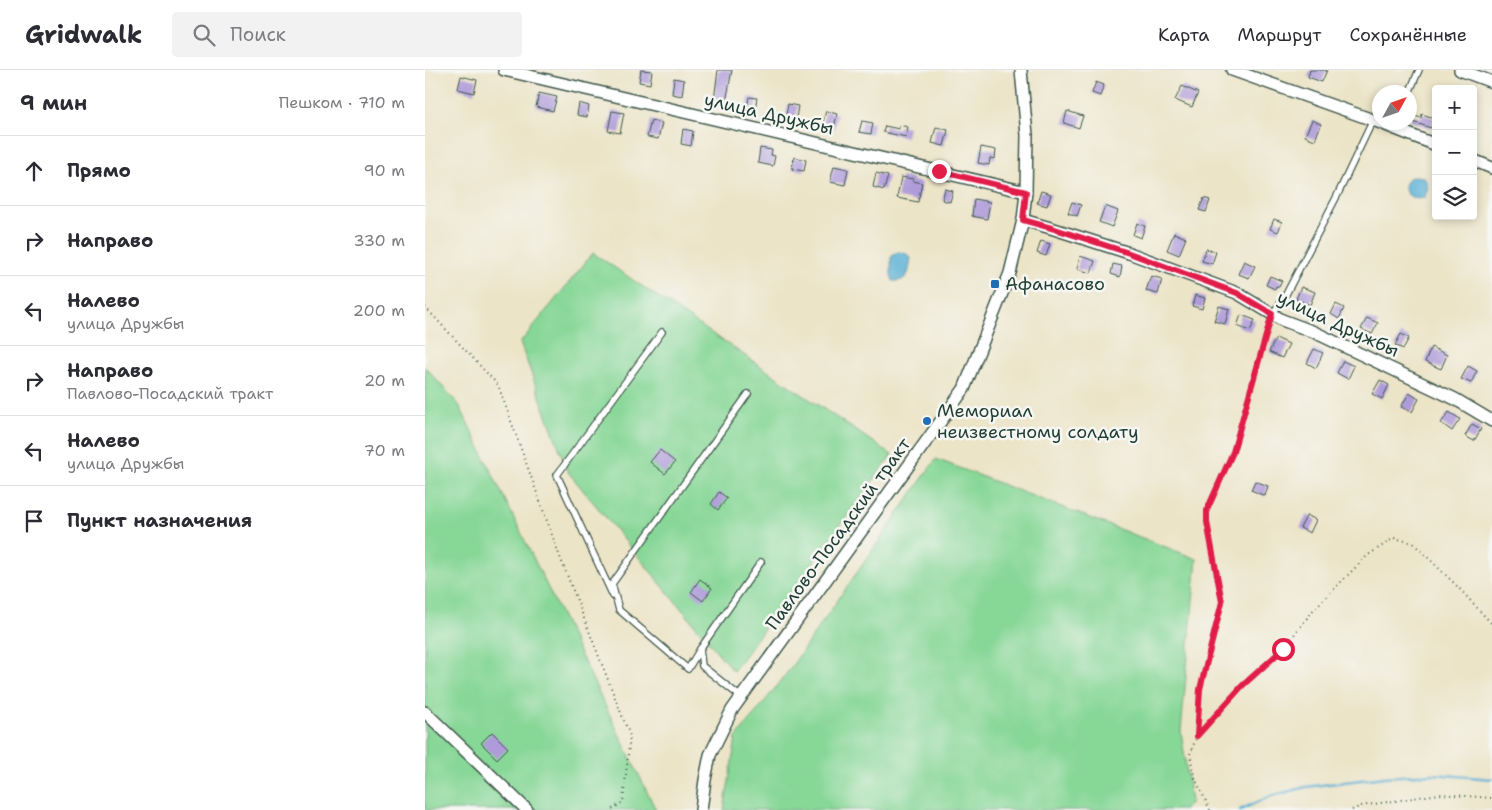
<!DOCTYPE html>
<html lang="ru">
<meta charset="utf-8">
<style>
body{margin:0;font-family:"Shantell Sans",sans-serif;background:#f2f2f3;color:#2b2b33}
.controls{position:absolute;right:15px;top:15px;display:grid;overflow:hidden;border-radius:5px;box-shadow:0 2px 8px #0003}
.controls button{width:45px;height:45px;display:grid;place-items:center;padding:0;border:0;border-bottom:1px solid #e1e1e2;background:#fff;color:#2b2b33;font:25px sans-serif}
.compass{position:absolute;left:947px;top:15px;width:45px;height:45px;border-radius:50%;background:#fff;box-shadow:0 2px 8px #0003;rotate:50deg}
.stop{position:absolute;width:15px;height:15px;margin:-11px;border:4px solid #e11d48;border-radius:50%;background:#fff}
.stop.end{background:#e11d48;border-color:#fff;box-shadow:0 1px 5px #0008}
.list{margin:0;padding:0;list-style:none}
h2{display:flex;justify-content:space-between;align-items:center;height:65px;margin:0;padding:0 20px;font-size:21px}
h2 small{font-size:16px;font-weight:400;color:#7c7c81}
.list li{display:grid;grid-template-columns:32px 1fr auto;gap:15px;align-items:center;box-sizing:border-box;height:70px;padding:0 20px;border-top:1px solid #e1e1e2}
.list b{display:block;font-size:19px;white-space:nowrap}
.list p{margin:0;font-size:16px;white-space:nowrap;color:#7c7c81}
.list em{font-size:16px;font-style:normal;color:#7c7c81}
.icon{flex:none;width:28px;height:28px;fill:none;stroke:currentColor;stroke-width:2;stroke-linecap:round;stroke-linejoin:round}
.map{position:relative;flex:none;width:1067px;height:740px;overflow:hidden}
header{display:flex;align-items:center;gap:30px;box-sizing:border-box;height:70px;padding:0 25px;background:#fff;border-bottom:1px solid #e1e1e2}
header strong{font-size:24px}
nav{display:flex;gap:28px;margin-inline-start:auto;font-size:18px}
.search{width:350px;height:45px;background:#f2f2f3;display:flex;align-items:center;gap:12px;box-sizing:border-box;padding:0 18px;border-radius:5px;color:#7c7c81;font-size:19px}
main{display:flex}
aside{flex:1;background:#fff}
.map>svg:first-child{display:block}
.green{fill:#87d797;stroke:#538a66}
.water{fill:#57aed4;stroke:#3b7684}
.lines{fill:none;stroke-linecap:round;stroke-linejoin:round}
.stream{stroke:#57aed4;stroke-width:2.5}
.building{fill:#af9bd9}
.lane-casing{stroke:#3e564a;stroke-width:8}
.street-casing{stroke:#3e564a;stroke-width:14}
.path{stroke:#3e564a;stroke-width:2;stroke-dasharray:1 4;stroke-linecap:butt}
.lane{stroke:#fff;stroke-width:5.5}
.street{stroke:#fff;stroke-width:11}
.route{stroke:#e11d48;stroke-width:6}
.poi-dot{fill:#1f6fb2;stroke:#f6f6f2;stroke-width:2}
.labels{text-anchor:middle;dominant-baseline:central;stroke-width:5;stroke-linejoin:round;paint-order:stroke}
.street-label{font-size:18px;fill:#1f3d34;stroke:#f6f6f2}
.poi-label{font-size:18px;fill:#1f3d34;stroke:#f6f6f2;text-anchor:start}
</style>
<header>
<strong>Gridwalk</strong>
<div class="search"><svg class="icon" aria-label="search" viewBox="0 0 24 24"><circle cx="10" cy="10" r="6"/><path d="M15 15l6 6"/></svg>Поиск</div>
<nav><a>Карта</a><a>Маршрут</a><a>Сохранённые</a></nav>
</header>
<main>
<aside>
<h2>9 мин<small>Пешком · 710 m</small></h2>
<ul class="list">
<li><svg class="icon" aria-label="ahead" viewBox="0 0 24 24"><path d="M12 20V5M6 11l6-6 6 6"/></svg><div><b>Прямо</b></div><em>90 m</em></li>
<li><svg class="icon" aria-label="right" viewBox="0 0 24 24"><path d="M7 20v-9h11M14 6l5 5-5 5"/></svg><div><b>Направо</b></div><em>330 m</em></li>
<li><svg class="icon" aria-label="left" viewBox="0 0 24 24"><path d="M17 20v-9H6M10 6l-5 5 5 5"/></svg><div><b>Налево</b><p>улица Дружбы</p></div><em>200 m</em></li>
<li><svg class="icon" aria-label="right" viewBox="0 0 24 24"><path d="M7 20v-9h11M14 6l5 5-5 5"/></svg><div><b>Направо</b><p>Павлово-Посадский тракт</p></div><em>20 m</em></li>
<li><svg class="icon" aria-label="left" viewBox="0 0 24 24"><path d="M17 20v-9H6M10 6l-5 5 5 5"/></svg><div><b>Налево</b><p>улица Дружбы</p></div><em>70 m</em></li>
<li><svg class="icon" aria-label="arrive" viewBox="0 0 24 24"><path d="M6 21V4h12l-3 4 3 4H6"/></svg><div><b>Пункт назначения</b></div></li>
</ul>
</aside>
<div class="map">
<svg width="1067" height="740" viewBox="0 0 1067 740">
<rect width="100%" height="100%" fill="#f6f6f2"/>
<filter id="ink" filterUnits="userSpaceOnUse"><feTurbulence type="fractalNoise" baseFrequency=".02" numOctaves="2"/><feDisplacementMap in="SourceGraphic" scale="10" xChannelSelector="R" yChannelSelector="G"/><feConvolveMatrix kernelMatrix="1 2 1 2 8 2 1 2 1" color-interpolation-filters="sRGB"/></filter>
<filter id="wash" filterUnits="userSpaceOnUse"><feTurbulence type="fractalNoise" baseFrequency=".0096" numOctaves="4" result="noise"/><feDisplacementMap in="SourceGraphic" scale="20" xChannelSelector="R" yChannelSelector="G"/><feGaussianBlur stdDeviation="1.12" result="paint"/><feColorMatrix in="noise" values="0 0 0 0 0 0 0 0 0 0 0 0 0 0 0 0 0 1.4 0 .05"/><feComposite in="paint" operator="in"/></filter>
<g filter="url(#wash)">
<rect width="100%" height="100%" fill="#ece4c7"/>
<g class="green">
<polygon points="168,183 467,385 308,601 143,402 95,273"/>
<polygon points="0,297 34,335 231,740 0,740"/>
<polygon points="511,389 772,489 756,661 766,732 759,740 299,740 311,668 362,603"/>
</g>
<g class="water">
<path d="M990,106L999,107C1004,116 1004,119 999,128C991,130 987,128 981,123L979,114L984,108Z"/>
<path d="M472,182C478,182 482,183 486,188C484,202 484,212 468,211L466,205V187Z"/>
</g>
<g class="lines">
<polyline class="stream" points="815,740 846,726 881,717 959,707 1008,704 1067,709"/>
</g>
<g id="blocks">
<g class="building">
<polygon points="216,0 227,1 225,14 214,12"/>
<polygon points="293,0 307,0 301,32 289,30"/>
<polygon points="885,0 902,0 897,12 883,7"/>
<polygon points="36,6 52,10 49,23 33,19"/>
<polygon points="249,8 259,10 257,26 247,24"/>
<polygon points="671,12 679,15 675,26 667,23"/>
<polygon points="757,16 773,23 767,37 750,30"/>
<polygon points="114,23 132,27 128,41 111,37"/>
<polygon points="324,27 332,28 330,39 322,38"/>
<polygon points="154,33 164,36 162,47 152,45"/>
<polygon points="363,34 373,36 371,48 361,45"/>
<polygon points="187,41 199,43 195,63 183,61"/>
<polygon points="401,41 412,44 409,58 397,55"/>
<polygon points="642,41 658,46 654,58 639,53"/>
<polygon points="997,44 1009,48 1006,58 985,51 987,45 996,48"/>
<polygon points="226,50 237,53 233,69 222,67"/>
<polygon points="887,50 896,54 890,70 880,66"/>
<polygon points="437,51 448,53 446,64 434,62"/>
<polygon points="474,55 483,57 481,67 458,62 460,56 474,59"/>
<polygon points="511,57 523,60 519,76 507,73"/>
<polygon points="258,59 268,61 266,76 256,74"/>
<polygon points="556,77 571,80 570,89 565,88 564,95 553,93"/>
<polygon points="335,78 347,80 346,85 350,86 348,96 333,93"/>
<polygon points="369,87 381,90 379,101 367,99"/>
<polygon points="409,96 423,99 420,115 405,112"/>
<polygon points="451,103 463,106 459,120 448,117"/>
<polygon points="476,107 488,109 488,111 497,113 493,132 472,128"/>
<polygon points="520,119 528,121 525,132 517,130"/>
<polygon points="616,121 626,124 622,136 612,133"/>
<polygon points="779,128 785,130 781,142 774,140"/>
<polygon points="549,129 565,132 562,149 547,146"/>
<polygon points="647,132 656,135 652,146 643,143"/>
<polygon points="680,136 693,141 687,157 674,152"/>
<polygon points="849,149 857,152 853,162 845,159"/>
<polygon points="712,153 720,156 716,168 708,165"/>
<polygon points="749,163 761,168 754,185 742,180"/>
<polygon points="616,171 625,174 621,186 612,183"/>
<polygon points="781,179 791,182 787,194 777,191"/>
<polygon points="655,186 670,191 666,203 652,199"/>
<polygon points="819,191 830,196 824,208 813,204"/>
<polygon points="688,194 697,196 695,207 686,204"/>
<polygon points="726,206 737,209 733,224 721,221"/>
<polygon points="845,206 857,211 854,217 851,216 850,219 841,215"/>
<polygon points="876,217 890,222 885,235 871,229"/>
<polygon points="770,225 780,228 777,239 767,236"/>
<polygon points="911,234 919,238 914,249 906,244"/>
<polygon points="794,236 804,239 800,254 789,251"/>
<polygon points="816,245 830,250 825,261 812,256"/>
<polygon points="942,248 953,253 947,264 936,259"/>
<polygon points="976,264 984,268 978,279 970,275"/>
<polygon points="851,268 864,274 857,288 844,282"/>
<polygon points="1006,277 1022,285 1016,299 1000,292"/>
<polygon points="889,279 898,283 891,298 882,293"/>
<polygon points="918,291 929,296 923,309 912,303"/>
<polygon points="1043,296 1052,301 1046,313 1036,309"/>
<polygon points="955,310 964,315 957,329 947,324"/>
<polygon points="984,323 994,329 987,342 976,337"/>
<polygon points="1024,342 1035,349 1027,361 1016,353"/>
<polygon points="1047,354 1056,359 1049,371 1040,366"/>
<polygon points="235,380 250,392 240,404 225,392"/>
<polygon points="830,411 843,416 840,426 826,420"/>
<polygon points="294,422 302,428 293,440 286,434"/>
<polygon points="882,445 891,450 885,463 875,458"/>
<polygon points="275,509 287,518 278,531 266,522"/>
<polygon points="67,662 83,678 72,689 56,673"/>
</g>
</g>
</g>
<g filter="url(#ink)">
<use href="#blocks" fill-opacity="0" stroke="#3e564a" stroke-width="1"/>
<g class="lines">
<g class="lane-casing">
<g id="lane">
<polyline points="984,23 994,0"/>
<polyline points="847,244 858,230 912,126 948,50"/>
<polyline points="188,526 132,405 237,262"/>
<polyline points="275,579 263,599 194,540 187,514 323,324"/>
<polyline points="316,627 277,596 275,579 336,492"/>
</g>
</g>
<g class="street-casing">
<g id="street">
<polyline points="79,0 601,122"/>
<polyline points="807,0 948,50 1011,75"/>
<polyline points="1035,0 1067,12"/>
<polyline points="1048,90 1067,98"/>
<polyline points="598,150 629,159 704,183 812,223 857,250 889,262 1030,329 1067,351"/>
<polyline points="0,642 102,740"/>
<polyline points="276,740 280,710 285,685 307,640 539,319 585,203 598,150 601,122 602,65 596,0"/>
</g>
</g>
<g class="path">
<polyline points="0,237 73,315 135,487 205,666 198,732 186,740"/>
<polyline points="772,666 775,619 797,532 782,452 782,440 808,382 844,253"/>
<polyline points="785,740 769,706 765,684 772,666 817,616 858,579 889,539 943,485 969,468 988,473 1031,515 1067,554"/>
<polyline points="927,740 936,736 1014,724 1067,728"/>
</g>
<use href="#lane" class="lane"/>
<use href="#street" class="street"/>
</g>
</g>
<g class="lines" filter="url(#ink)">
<polyline class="route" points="514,101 601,122 598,150 630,159 704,183 812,223 847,244 808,382 782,440 782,452 797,532 775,619 772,666 817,616 858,579"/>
</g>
<g class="poi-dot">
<rect x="565" y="209" width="10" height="10" rx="2.5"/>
<circle cx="502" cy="351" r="5"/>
</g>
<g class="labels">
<g class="street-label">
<text transform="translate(344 44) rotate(13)">улица Дружбы</text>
<text transform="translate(913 254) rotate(25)">улица Дружбы</text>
<text transform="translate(413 464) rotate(-54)">Павлово-Посадский тракт</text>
</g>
<g class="poi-label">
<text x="580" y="214">Афанасово</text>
<text x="512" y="341">Мемориал<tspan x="512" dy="21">неизвестному солдату</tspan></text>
</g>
</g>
</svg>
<div class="controls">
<button>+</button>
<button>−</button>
<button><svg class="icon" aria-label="layers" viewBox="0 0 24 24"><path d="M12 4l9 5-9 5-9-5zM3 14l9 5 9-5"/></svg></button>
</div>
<svg class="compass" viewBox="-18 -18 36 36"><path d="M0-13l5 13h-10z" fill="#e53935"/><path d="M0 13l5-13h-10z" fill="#7c7c81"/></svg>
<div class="stop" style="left:858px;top:579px"></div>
<div class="stop end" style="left:514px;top:101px"></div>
</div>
</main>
